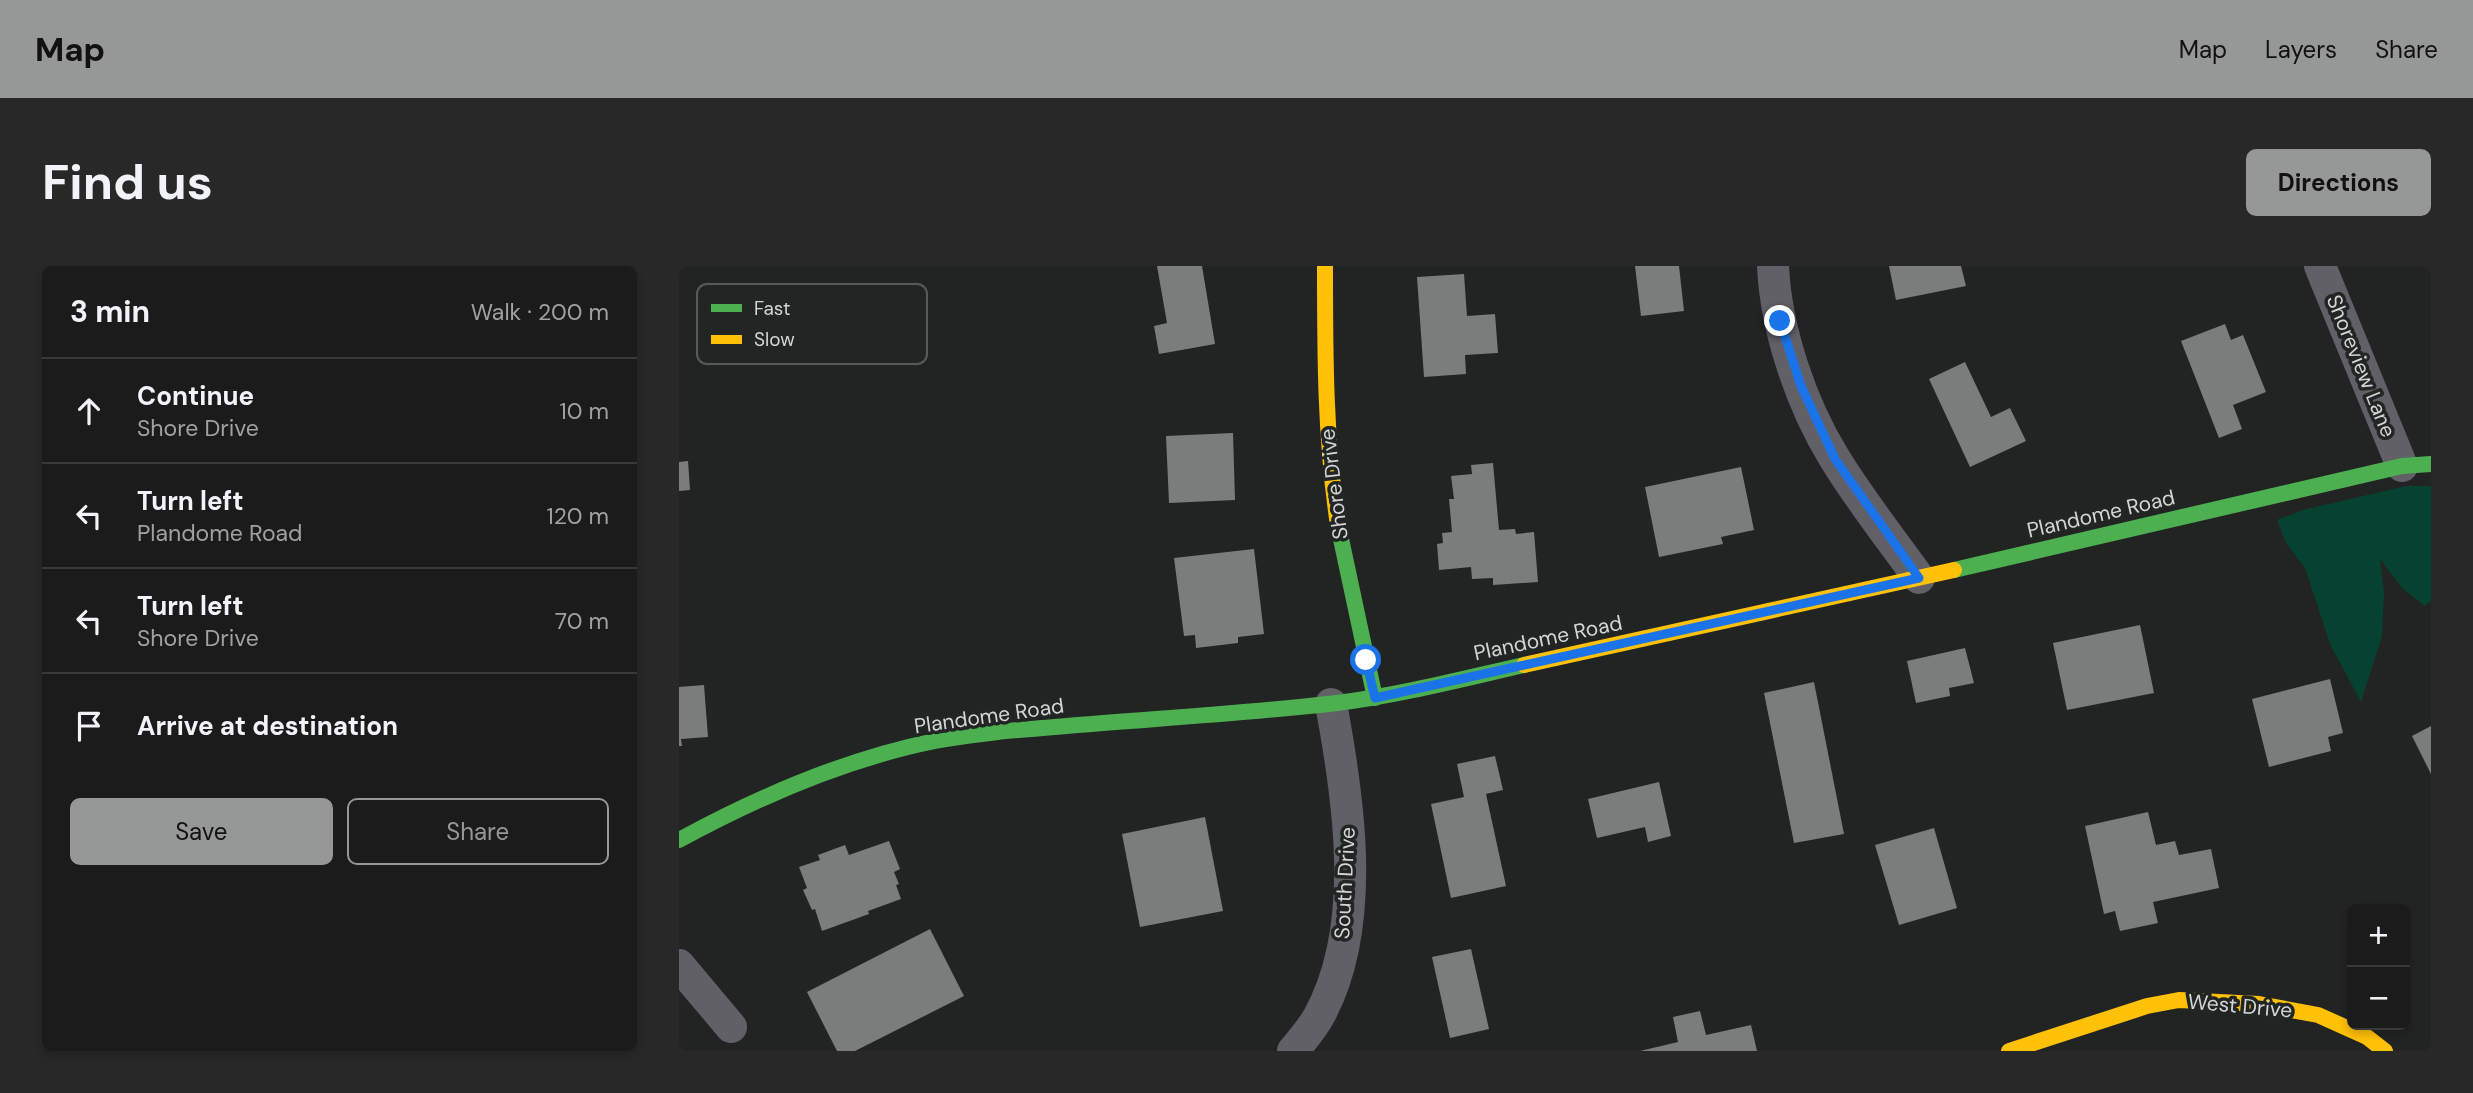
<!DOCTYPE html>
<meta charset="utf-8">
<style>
body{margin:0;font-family:"DM Sans",sans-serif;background:#272827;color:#f1f3f6}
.controls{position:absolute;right:21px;bottom:21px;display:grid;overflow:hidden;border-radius:10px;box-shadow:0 4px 10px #0003}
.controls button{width:63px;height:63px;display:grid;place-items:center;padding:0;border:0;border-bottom:2px solid #383939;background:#1a1b1a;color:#f1f3f6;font:35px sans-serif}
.stop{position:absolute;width:21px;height:21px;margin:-16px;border:5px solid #1a73e8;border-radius:50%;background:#fff}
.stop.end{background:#1a73e8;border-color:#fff;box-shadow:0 2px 7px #0008}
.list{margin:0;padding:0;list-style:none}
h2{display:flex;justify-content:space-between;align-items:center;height:91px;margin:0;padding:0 28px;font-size:30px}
h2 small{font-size:23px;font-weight:400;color:#9fa1a2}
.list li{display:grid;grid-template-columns:46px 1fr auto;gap:21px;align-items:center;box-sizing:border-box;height:105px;padding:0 28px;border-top:2px solid #383939}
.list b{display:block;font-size:26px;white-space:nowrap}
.list p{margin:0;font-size:23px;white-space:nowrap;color:#9fa1a2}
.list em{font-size:23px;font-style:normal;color:#9fa1a2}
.actions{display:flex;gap:14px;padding:21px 28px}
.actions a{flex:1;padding:16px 0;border:2px solid #959896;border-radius:10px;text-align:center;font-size:24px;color:#959896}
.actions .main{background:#959896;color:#111}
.icon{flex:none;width:38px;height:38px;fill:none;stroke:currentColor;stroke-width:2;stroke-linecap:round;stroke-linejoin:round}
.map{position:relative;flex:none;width:1752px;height:785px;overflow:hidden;border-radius:10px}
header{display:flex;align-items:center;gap:42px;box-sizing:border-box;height:98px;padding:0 35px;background:#959896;color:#111}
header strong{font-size:33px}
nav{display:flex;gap:38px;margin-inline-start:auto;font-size:24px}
.intro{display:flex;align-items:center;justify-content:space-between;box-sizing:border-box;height:168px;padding:0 42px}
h1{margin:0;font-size:49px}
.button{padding:18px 32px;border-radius:10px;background:#959896;color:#111;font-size:24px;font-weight:700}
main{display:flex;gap:42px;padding:0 42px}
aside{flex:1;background:#1a1b1a;border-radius:10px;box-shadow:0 4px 10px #0003}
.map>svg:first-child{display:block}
.green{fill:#054330}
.building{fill:#7b7d7c}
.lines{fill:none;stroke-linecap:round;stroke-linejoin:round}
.street{stroke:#626067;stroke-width:32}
.fast{stroke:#4caf50;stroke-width:16}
.slow{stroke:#ffc107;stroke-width:16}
.route{stroke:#1a73e8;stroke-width:9}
.labels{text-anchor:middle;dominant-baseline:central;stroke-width:7;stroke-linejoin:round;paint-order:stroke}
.street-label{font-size:21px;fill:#d3d6d4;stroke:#212523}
.key{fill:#212523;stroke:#565a58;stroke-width:2}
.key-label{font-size:19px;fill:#d3d6d4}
</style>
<header>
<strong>Map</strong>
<nav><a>Map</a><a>Layers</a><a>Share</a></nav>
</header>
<div class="intro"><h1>Find us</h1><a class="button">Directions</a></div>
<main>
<aside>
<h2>3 min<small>Walk · 200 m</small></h2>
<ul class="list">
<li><svg class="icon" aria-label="ahead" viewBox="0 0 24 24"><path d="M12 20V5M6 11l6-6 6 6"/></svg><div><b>Continue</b><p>Shore Drive</p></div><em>10 m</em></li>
<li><svg class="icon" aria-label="left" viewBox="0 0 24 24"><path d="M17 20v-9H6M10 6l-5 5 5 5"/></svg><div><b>Turn left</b><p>Plandome Road</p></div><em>120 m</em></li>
<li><svg class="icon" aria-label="left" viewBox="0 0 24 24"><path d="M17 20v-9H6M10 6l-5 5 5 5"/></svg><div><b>Turn left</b><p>Shore Drive</p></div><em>70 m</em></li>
<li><svg class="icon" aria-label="arrive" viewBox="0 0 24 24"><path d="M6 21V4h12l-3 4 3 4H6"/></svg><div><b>Arrive at destination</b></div></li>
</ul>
<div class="actions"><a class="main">Save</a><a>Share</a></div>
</aside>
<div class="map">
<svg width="1752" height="785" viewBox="0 0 1752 785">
<rect width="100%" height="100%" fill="#222423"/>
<polygon class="green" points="1727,220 1752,220 1752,335 1746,340 1723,322 1701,293 1705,327 1703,370 1682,436 1651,378 1626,302 1607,277 1598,254 1624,244"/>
<g class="building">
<polygon points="478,0 523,0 536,78 480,88 475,60 488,57"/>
<polygon points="956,0 1000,0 1005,45 962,50"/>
<polygon points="1210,0 1282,0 1287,20 1217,34"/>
<polygon points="785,8 788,50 816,48 819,87 786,89 787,108 745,111 738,11"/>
<polygon points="1546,58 1552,74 1564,69 1587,126 1554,139 1563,163 1540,172 1502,75"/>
<polygon points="1286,96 1312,151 1331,142 1347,175 1291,201 1250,113"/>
<polygon points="554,167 556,234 490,237 487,170"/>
<polygon points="9,195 11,224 0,225 0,196"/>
<polygon points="814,197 820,264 836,263 837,268 855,266 859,316 814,319 814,312 793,313 792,301 760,304 758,278 764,277 763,267 773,266 770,233 775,233 772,210 793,208 792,199"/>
<polygon points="1062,201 1075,264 1042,271 1044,278 980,291 966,221"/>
<polygon points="575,283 585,368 559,371 559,377 517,382 516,369 505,370 495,292"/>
<polygon points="1461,359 1475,427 1388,444 1374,377"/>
<polygon points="1286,382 1295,417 1270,422 1271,430 1237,437 1228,395"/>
<polygon points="1651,413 1664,467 1649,471 1652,485 1590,501 1573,433"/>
<polygon points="1135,416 1165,568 1115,577 1085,427"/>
<polygon points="25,419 29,471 2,473 3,480 0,480 0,421"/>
<polygon points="1752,460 1752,508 1733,470"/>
<polygon points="816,490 824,524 807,528 827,620 772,632 752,538 785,531 778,498"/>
<polygon points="980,516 992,570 969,576 966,561 918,572 909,533"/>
<polygon points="1469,546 1477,579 1496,575 1500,589 1532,583 1540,622 1474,636 1479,657 1441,665 1436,645 1425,648 1406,560"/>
<polygon points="526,551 544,645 461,661 443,568"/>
<polygon points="1255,562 1278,642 1220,659 1196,579"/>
<polygon points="210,575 221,603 215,606 220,618 217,619 222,633 189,645 190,648 143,665 136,643 133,644 124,624 128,622 120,601 141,594 139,589 166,579 170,589"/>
<polygon points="251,663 285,730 176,785 158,785 128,726"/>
<polygon points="792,683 810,763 771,772 753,691"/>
<polygon points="1021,745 1027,769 1072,759 1078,785 961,785 999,776 994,751"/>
</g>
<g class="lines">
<g class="street">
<path d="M1094,0C1097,64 1122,138 1156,193C1181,234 1212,273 1240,312"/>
<polyline points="1641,0 1723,200"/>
<polyline points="0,699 52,761"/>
<path d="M614,785C623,774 633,763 640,750C689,661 670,534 652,438"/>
</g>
<g class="fast">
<polyline points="659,259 696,432"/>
<polyline points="1275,304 1723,200 1752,198"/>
<path d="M0,574C81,530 166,493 256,475C303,466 351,463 399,459C485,452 572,447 658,437C721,429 783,413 845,399"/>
</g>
<g class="slow">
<path d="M646,0C646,87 646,173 659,259"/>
<polyline points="845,399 1275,304"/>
<polyline points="1330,785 1468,740 1500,734 1580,738 1639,749 1688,771 1706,785"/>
</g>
</g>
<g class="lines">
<polyline class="route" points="687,394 696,432 1240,312 1156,193 1122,120 1101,55"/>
</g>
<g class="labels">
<g class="street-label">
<text transform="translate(1682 100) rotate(68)">Shoreview Lane</text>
<text transform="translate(655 218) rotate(-97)">Shore Drive</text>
<text transform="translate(1422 248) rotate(-13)">Plandome Road</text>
<text transform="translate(869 372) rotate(-12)">Plandome Road</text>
<text transform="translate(310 450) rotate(-8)">Plandome Road</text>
<text transform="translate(666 617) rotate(-87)">South Drive</text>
<text transform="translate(1561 740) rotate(5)">West Drive</text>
</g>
</g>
<rect x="18" y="18" width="230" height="80" rx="10" class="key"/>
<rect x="32" y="38" width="31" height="8" fill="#4caf50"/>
<rect x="32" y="69" width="31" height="9" fill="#ffc107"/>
<g class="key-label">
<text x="75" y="49">Fast</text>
<text x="75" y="80">Slow</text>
</g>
</svg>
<div class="controls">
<button>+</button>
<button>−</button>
</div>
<div class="stop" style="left:687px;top:394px"></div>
<div class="stop end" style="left:1101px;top:55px"></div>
</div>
</main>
